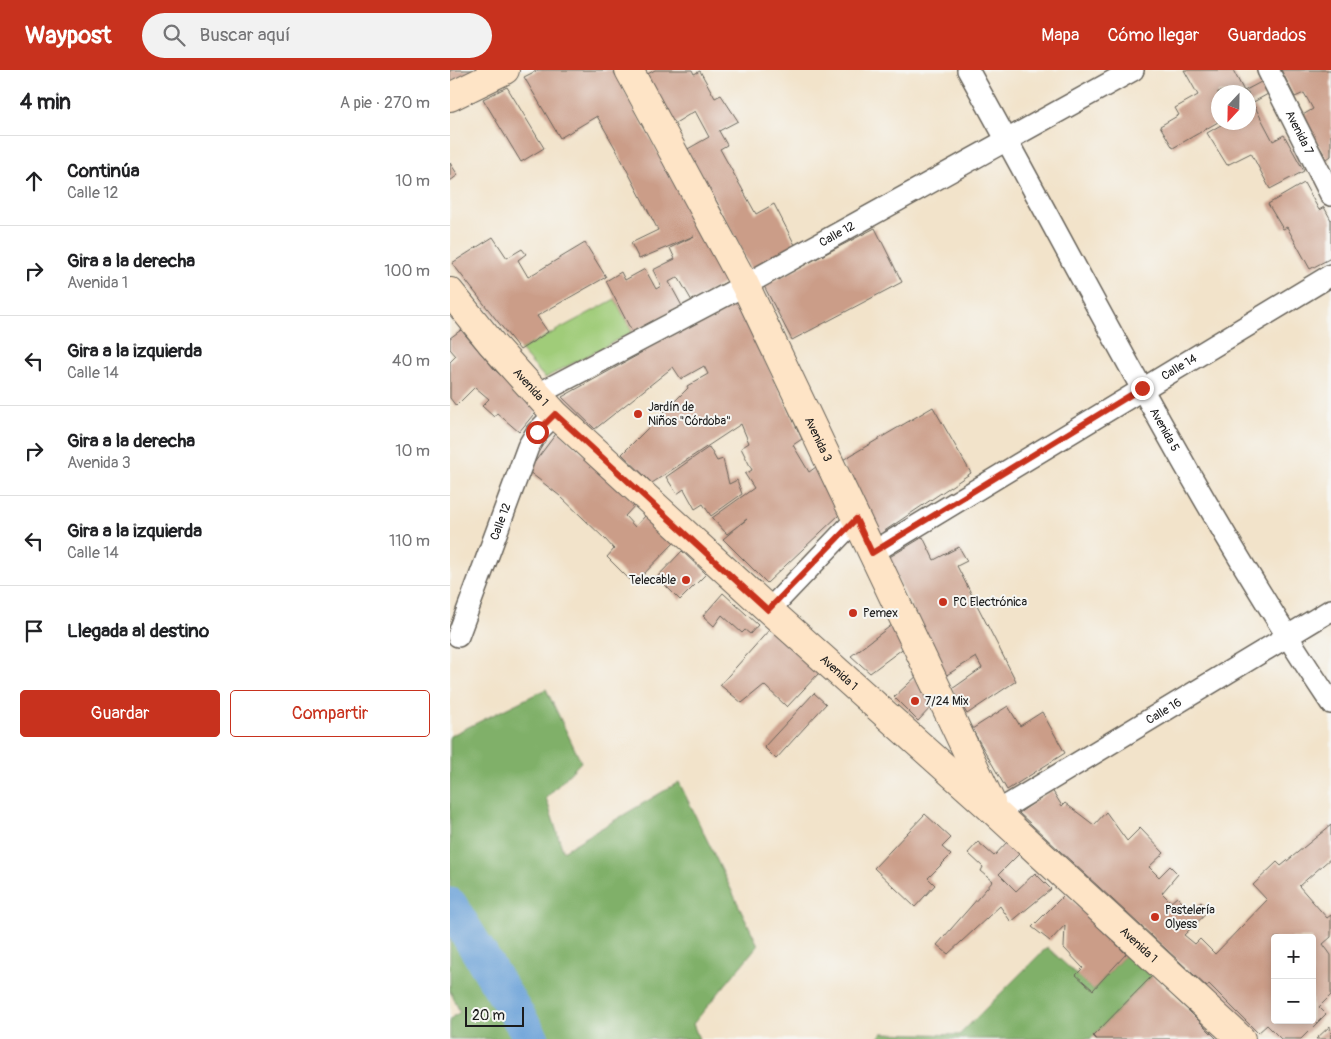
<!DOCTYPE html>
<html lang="es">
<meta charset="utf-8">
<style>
body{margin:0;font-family:Pangolin,sans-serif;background:#f2f2f2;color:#202124}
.controls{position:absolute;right:15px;bottom:15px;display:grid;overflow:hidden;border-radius:5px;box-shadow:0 2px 8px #0003}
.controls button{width:45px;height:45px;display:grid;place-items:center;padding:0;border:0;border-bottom:1px solid #e0e0e0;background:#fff;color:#202124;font:25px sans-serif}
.compass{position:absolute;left:761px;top:15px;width:45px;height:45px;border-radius:50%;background:#fff;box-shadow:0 2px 8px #0003;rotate:202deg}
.scale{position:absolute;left:15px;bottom:12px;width:59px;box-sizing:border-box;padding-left:5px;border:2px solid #1c1c1c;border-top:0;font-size:14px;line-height:18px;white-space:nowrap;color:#1c1c1c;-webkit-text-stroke:4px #f6f6f2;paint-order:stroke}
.stop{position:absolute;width:15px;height:15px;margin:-11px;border:4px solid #c8321e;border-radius:50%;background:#fff}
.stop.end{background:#c8321e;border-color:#fff;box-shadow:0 1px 5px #0008}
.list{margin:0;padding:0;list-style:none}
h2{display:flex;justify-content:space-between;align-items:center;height:65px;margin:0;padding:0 20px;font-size:21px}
h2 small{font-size:16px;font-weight:400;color:#757577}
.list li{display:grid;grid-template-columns:32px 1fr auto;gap:15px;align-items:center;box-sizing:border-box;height:90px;padding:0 20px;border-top:1px solid #e0e0e0}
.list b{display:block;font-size:19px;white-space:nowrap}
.list p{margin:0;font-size:16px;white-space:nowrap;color:#757577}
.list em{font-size:16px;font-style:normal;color:#757577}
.actions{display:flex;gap:10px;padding:15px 20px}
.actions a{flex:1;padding:11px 0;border:1px solid #c8321e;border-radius:5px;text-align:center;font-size:18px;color:#c8321e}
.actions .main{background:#c8321e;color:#fff}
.icon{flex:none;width:28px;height:28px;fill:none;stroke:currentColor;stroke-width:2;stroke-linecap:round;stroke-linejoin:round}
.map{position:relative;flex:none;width:881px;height:969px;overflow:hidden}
header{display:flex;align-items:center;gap:30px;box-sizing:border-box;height:70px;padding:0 25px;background:#c8321e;color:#fff}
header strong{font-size:24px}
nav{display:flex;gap:28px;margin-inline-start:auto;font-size:18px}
.search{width:350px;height:45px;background:#f2f2f2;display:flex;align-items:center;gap:12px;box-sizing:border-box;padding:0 18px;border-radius:28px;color:#757577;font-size:19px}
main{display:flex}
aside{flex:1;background:#fff}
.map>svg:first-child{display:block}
.green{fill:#a0cc79;stroke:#5e744a}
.forest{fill:#80b069;stroke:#4e6642}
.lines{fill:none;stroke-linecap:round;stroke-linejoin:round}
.river{stroke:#6aa1d8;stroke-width:35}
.building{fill:#cb9d88;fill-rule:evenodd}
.minor-casing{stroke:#676259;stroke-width:24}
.secondary-casing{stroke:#676259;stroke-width:30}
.minor{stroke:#fff;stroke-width:21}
.secondary{stroke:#fee4c6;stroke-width:28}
.route{stroke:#c8321e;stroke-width:6}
.poi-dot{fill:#c8321e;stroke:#f6f6f2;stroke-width:2}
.labels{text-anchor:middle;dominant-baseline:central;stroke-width:4;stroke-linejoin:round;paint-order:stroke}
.street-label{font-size:12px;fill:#1c1c1c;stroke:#f6f6f2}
.poi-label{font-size:12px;fill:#1c1c1c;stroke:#f6f6f2;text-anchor:start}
</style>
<header>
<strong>Waypost</strong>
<div class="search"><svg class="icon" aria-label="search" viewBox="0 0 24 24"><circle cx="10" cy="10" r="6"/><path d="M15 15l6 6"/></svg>Buscar aquí</div>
<nav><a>Mapa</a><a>Cómo llegar</a><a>Guardados</a></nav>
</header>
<main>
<aside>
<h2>4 min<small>A pie · 270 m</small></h2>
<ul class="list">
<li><svg class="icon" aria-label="ahead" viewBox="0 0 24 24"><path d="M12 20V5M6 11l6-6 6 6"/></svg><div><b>Continúa</b><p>Calle 12</p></div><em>10 m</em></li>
<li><svg class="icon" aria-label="right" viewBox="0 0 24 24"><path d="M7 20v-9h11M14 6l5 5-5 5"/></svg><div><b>Gira a la derecha</b><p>Avenida 1</p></div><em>100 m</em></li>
<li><svg class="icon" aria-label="left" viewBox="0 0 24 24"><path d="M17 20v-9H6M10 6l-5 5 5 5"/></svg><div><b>Gira a la izquierda</b><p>Calle 14</p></div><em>40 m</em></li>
<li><svg class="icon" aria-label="right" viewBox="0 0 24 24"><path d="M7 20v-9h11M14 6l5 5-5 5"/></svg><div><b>Gira a la derecha</b><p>Avenida 3</p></div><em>10 m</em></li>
<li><svg class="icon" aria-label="left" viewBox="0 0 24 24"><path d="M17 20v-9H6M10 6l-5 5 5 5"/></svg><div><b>Gira a la izquierda</b><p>Calle 14</p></div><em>110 m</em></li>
<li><svg class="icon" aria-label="arrive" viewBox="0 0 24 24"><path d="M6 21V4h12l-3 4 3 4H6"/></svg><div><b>Llegada al destino</b></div></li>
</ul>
<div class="actions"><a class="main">Guardar</a><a>Compartir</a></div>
</aside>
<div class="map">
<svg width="881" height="969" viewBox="0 0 881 969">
<rect width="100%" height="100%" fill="#f6f6f2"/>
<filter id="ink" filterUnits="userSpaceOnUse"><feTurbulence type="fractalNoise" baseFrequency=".02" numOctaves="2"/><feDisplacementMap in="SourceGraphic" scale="10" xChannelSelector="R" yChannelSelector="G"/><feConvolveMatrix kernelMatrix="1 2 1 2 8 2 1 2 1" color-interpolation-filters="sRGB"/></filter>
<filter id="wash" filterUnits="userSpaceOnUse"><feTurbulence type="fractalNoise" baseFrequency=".0096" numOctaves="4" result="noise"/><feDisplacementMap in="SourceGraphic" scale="20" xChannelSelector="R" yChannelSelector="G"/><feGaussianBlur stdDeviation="1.12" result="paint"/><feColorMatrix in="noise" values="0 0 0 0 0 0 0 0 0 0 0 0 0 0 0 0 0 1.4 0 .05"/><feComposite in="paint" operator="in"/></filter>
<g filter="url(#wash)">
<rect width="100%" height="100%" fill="#f2e3ca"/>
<polygon class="green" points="165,229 182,262 95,308 70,280"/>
<g class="forest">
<polygon points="96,619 131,692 96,728 113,781 229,712 308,875 243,954 249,969 0,969 0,949 10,942 0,921 0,666"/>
<polygon points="597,877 643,920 676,884 702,906 640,969 427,969 432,963 509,965"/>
</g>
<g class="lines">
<polyline class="river" points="0,835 82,969"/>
</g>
<g id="blocks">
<g class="building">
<polygon points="0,0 26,0 0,13"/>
<polygon points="88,0 163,0 278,211 242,231 228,207 219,212 232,236 182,262 156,211 171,202 175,210 195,199 206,219 211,216 203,200 225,189 220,178 244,166 189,189 181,173 208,160 168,83 147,46 110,68 74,7"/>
<polygon points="205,0 242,0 244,4 250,1 265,28 271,25 288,51 269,61 277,75 270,79 306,144 324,134 345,175 302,200 269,136 236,80 259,67 245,41 222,55 194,6"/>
<polygon points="734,0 783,0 794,21 811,12 818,24 798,35 798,22 768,22 768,52 723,78 710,56 729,45 725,38 748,25"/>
<polygon points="831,0 881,0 881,86 877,89 851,46 863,39 854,23 845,27"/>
<polygon points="57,17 94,78 71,92 33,29"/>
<polygon points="805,37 823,71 834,65 854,101 820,119 801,83 777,95 757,63 776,52 798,52 798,40"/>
<polygon points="0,93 8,105 0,111"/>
<polygon points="854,113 869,140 874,137 881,150 881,188 860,199 837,157 833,159 818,134"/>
<polygon points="425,158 452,212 342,270 314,216"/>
<polygon points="43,167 57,188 72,179 76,184 68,190 78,207 135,173 156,207 87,246 98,262 70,280 2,193"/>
<polygon points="288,231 352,369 343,375 359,402 366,397 389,445 317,513 273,469 297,449 277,464 262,448 304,418 295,404 302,400 291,378 299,373 291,354 202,413 172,384 238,318 237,316 258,304 254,296 231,309 223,297 145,359 112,327 188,285 186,283"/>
<polygon points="11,260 45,300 88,339 69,362 47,343 44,347 32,336 39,329 25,317 6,336 0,328 0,292 6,286 0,279 0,268"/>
<polygon points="483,337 521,403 427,466 391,391"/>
<polygon points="108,361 187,433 175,446 185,457 196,445 224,473 184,514 157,487 164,479 155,469 110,426 78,401"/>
<polygon points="259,377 267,391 273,389 279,414 287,410 292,424 261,446 253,434 245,439 234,419 227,424 216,407"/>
<polygon points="473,467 484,490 509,477 517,491 507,496 566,611 517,644 502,619 532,598 526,587 495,606 438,488"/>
<polygon points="232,481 256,504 230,530 207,507"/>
<polygon points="273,523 308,555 300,564 295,560 292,563 272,545 264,556 253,546"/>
<polygon points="447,551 459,574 420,603 401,586"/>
<polygon points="320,559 369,603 337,637 314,615 292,633 270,615"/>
<polygon points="470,603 482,636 468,651 444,627"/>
<polygon points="364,623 376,634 326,689 314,677"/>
<polygon points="558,636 570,656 592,642 615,683 557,720 522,659"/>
<path d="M602,720L612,736L615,733L644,755L656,742L677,771L690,758L714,783L699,797L709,807L720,796L728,804L712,823L721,832L727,827L741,841L751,832L759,841L734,865L745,874L750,869L765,884L817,830L803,815L827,792L831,796L881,755V788L849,816L877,848L881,845V867L873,874L881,885V925L869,937L876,944L851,969H831L817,955L808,963L759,914L757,917L569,743ZM825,868H862V950H825Z"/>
<polygon points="475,744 501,768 492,777 501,785 478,808 485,815 465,837 424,798"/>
<polygon points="528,772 544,786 557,772 569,784 549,804 566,821 585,803 601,819 561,852 550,836 498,884 487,875 543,811 531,801 533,797 518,783"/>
<polygon points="615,824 676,884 643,920 626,905 633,898 614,878 615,855 600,871 582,857"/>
<polygon points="702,906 740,942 767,969 646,969 643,966"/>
<polygon points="880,956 881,969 866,969"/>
</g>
</g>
</g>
<g filter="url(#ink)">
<use href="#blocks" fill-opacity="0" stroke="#676259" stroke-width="1"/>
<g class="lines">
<g class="minor-casing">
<g id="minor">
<path id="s1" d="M518,0C636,212 745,431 881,633"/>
<path id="s2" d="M818,0L881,125"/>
<path id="s3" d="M88,324L295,215L683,0"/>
<path id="s4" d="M422,483L881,205"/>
<polyline points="319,540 406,449"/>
<path id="s5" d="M8,566L78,377L87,362L105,344"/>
<path id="s6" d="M547,744L555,737L881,540"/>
</g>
</g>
<g class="secondary-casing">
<g id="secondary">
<path id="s7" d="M179,0L295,215L541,732"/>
<polyline points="0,27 55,0"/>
<path id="s8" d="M0,222L42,274L105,344L319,540L547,744L791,969"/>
</g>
</g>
<use href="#minor" class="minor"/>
<use href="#secondary" class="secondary"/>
</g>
</g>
<g class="lines" filter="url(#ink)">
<polyline class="route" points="87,362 105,344 318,540 406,449 422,483 692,318"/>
</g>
<g class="poi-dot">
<circle cx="188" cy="344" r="5"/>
<circle cx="236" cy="510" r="5"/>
<circle cx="493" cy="532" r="5"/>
<circle cx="403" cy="543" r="5"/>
<circle cx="465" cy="631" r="5"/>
<circle cx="705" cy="847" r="5"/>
</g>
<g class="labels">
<g class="street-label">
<text stroke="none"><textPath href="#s2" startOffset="70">Avenida 7</textPath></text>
<text stroke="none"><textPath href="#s3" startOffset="339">Calle 12</textPath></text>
<text stroke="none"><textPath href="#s4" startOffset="359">Calle 14</textPath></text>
<text stroke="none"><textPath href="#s8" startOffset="125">Avenida 1</textPath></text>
<text stroke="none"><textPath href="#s1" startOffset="410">Avenida 5</textPath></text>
<text stroke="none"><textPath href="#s7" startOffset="415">Avenida 3</textPath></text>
<text stroke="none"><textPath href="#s5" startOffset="122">Calle 12</textPath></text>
<text stroke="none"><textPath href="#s8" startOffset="545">Avenida 1</textPath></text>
<text stroke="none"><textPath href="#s6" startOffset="196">Calle 16</textPath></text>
<text stroke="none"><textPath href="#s8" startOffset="950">Avenida 1</textPath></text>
</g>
<g class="poi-label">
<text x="198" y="337">Jardín de<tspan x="198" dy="14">Niños "Córdoba"</tspan></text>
<text x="226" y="510" text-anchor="end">Telecable</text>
<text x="503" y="532">PC Electrónica</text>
<text x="413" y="543">Pemex</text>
<text x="475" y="631">7/24 Mix</text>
<text x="715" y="840">Pastelería<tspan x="715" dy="14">Olyess</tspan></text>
</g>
</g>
</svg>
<div class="controls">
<button>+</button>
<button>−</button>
</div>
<svg class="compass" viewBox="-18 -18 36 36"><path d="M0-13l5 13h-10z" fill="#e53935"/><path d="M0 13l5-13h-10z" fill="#757577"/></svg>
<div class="scale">20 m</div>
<div class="stop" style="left:87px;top:362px"></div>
<div class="stop end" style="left:692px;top:318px"></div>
</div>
</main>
